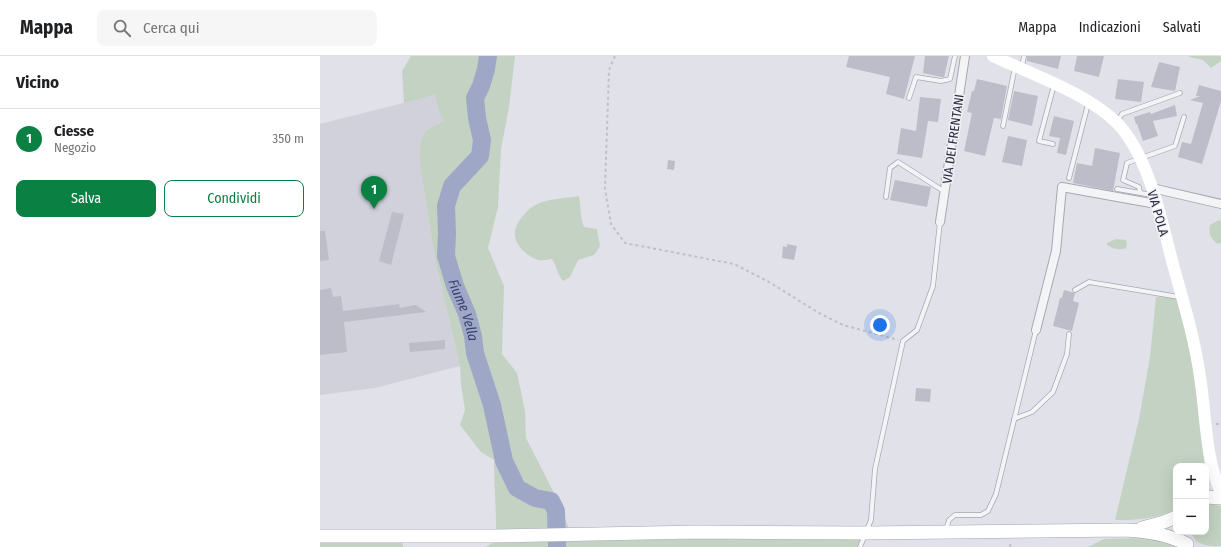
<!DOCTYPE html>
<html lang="it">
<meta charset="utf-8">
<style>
body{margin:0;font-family:"Fira Sans Condensed",sans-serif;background:#f6f6f6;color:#202124}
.controls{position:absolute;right:12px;bottom:12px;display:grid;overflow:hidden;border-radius:8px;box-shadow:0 4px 16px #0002}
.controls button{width:36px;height:36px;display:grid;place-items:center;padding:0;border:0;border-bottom:1px solid #e0e0e0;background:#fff;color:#202124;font:20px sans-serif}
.you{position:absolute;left:560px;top:269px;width:14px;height:14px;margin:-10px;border:3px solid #fff;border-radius:50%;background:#1a73e8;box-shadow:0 0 0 6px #1a73e833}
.badge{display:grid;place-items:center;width:26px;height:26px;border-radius:50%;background:#0b8043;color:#fff;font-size:13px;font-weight:700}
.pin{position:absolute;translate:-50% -33px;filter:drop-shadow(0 1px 2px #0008)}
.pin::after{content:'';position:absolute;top:21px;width:14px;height:12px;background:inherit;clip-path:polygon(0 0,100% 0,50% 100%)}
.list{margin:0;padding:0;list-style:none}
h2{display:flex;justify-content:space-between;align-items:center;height:52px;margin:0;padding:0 16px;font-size:17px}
h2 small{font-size:13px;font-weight:400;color:#757577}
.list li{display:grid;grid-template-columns:26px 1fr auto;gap:12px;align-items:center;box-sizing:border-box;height:60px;padding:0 16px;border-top:1px solid #e0e0e0}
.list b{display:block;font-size:15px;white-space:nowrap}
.list p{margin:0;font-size:13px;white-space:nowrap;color:#757577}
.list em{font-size:13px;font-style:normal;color:#757577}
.actions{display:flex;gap:8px;padding:12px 16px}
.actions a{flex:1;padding:9px 0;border:1px solid #0b8043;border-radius:8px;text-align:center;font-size:14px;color:#0b8043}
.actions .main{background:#0b8043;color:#fff}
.icon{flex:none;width:22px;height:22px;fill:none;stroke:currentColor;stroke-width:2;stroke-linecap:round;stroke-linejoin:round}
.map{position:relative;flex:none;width:901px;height:491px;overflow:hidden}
header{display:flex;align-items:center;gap:24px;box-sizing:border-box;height:56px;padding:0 20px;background:#fff;border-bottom:1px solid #e0e0e0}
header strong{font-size:19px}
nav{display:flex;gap:22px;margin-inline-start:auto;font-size:14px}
.search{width:280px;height:36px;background:#f6f6f6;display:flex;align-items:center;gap:10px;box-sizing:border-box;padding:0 14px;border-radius:8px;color:#757577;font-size:15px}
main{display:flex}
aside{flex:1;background:#fff}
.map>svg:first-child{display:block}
.built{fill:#d0d1db}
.green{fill:#c3d2c3}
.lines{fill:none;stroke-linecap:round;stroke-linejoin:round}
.river{stroke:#9fa7c7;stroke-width:18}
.building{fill:#bcbdc8}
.lane-casing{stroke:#a7a8b3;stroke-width:5.5}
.street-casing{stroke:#a7a8b3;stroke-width:10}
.primary-casing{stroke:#a1a4b4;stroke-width:14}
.path{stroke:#c0c0c7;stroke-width:2;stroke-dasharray:3 3;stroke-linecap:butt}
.lane{stroke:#f4f4f7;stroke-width:4}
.street{stroke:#f4f4f7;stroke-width:8}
.secondary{stroke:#fff;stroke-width:12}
.primary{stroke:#fff;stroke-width:13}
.labels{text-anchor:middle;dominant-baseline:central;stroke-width:3;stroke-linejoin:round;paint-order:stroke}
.street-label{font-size:13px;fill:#2b2d40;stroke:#f1f2f6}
.water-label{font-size:14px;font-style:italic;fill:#374171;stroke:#f1f2f6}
</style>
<header>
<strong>Mappa</strong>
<div class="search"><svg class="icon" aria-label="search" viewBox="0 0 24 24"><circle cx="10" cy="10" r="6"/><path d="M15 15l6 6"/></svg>Cerca qui</div>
<nav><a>Mappa</a><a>Indicazioni</a><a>Salvati</a></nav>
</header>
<main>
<aside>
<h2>Vicino<small></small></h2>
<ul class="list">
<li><span class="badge">1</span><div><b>Ciesse</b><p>Negozio</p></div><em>350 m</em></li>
</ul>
<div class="actions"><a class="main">Salva</a><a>Condividi</a></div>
</aside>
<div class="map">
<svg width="901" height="491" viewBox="0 0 901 491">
<rect width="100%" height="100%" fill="#e1e2e9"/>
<polygon class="built" points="115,39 119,57 124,65 105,75 101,84 99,102 115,203 140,310 55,332 0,339 0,68"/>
<g class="green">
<path d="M91,0H195L189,51L181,93L178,151L168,192L184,230L182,298L197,317L205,355L206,382L232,433L249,472L176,473C176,450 174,427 174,404L161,396L140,369L145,354L141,329L140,310L115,203L99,102L101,84L105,75L124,65L119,57L115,39L84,47L82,15Z"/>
<polygon points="869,0 901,0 901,5 891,12 883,4 869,1"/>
<path d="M259,140C261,151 260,161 264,171L277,173L280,190L274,199L258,204L250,221L243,225C237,218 237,210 232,203C228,203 223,205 219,204C207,201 193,188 195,175C196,167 205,156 211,152C224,142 243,143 259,140Z"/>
<path d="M899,164L901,165V187L898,188C891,184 888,176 890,169Z"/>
<path d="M796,183L806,184L807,187L806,192C799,195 793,193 787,189V187Z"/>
<path d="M836,241L859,242L869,279L883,388L884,410H856V453C835,463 818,464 795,464L819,363L830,301Z"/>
<path d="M891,448L901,450V490C888,491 875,489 871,476H886V449Z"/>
<path d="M822,482C834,483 848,483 857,491H768L784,483Z"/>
<polygon points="377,483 543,484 540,491 166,491 172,487 175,487"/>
<rect x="0" y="487" width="83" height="4"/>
</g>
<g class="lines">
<path class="river" id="s1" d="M168,0L166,13L161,30L155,42L157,62L162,84L160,100L132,130L126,150L127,177L126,200L135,230L147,258L153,280L155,297L172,349L184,405L197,432L215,442L231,445L236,455L237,491"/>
</g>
<g class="building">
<polygon points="529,0 595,0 584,43 566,38 570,21 526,11"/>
<polygon points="605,0 629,0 624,21 621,21 603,17"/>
<polygon points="707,0 741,0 738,13 707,5"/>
<polygon points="757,0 784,0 779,21 754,15"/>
<polygon points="839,6 860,11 855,35 831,31"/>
<polygon points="657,23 687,30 681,63 674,62 665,100 644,95 652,57 647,56 652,35 654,35"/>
<polygon points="798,23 824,26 821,46 795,43"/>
<polygon points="879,29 901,35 901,45 899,52 882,108 858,101 862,86 871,88 883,47 870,44 880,40 876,40"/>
<polygon points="694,35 718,40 712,70 688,64"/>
<polygon points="600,41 621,43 618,66 608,65 602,102 577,98 581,72 596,75"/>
<polygon points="855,49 857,60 833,65 838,80 823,85 817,68 816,68 814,61 830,56 831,58"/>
<polygon points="734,60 754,65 746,99 737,97 740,82 729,80"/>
<polygon points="688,80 707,84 702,110 682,106"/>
<polygon points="775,92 800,97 793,135 753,127 757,107 772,110"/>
<polygon points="348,104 355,105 354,114 347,113"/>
<polygon points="575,124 611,131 607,151 570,144"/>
<polygon points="72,156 84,158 71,209 59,205"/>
<polygon points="0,175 5,175 9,204 0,205"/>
<polygon points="467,188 477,190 474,204 462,202 463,190 467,191"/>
<polygon points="11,232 13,241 21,240 23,255 79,248 80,252 96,249 106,256 24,266 27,296 0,299 0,234"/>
<polygon points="744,234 755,237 753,245 759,247 752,275 733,270 740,242 742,242"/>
<polygon points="125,284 125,293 90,296 89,287"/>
<polygon points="596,332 611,333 610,346 595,345"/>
</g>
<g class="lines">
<g class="lane-casing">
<g id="lane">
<polyline points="702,11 704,0"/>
<polyline points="589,42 596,21 621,25 630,23 635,0"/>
<polyline points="798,64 802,58 860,37"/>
<polyline points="683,70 695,11"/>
<polyline points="733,88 719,85 734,29"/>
<polyline points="749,122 768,48"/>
<polyline points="797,133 832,139"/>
<polyline points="820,136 819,131 803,124 807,107 855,90 864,61"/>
<polyline points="566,141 570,112 578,106 625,136"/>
<polyline points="755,234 769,226 859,241"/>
<polyline points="694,363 712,356 733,336 747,298 749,278"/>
<polyline points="626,474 629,464 635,459 661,459 668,455 676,438 716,274"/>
<polyline points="540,491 551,464 555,413 583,285 597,274 613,230 620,166"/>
</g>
</g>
<g class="street-casing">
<g id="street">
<polyline points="832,132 901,148"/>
<polyline points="620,166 645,0"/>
<polyline points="716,274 736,195 742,131 836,148"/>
</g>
</g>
<g class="primary-casing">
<g id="primary">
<polyline points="886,441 901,442"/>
<polyline points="822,472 844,466 856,461"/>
<path d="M0,480H175L377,476L546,477L806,474C828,475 847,478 867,488"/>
</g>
</g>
<g class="path">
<polyline points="295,0 289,14 285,133 291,168 305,187 414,208 449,226 499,257 523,269 578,284"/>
<polyline points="896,368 901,368"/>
<polyline points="690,491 691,485"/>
</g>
<use href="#lane" class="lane"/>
<use href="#street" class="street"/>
<path class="secondary" d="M673,0C711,18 767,37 797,67C830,101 842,168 854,212C864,248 875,284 880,321C886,357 885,403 901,436"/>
<use href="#primary" class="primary"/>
</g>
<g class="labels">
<g class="street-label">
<text transform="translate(633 83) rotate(-82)">VIA DEI FRENTANI</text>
<text transform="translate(838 157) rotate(74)">VIA POLA</text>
</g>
<g class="water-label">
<text stroke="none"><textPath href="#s1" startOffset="272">Fiume Vella</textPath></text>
</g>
</g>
</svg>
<div class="controls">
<button>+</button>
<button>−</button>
</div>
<div class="you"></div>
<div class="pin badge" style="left:54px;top:153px">1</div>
</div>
</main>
